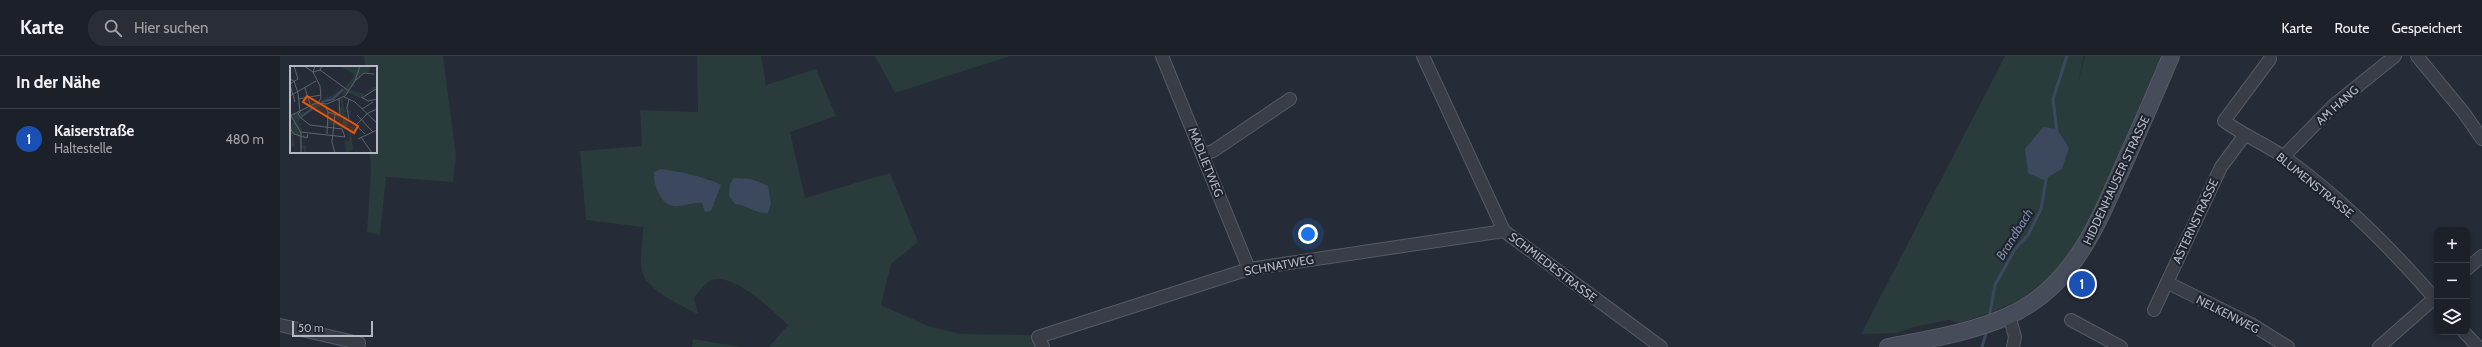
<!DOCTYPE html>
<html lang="de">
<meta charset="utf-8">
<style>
body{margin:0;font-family:Cabin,sans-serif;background:#292d35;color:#f1f3f6}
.controls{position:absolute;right:12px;bottom:12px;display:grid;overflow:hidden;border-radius:8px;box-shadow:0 2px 6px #0003}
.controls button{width:36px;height:36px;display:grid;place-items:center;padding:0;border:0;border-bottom:1px solid #3a3e46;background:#1c2029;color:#f1f3f6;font:20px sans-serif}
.scale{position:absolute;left:12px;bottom:10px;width:81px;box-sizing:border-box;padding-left:4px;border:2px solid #b3b8c4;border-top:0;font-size:11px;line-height:14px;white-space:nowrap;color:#b3b8c4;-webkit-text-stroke:3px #1d222d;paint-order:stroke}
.you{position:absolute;left:1028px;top:178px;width:14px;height:14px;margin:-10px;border:3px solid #fff;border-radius:50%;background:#1a73e8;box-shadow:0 0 0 6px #1a73e833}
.badge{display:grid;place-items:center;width:26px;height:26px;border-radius:50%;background:#92adea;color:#fff;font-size:13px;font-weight:700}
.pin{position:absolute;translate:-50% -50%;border:2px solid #fff;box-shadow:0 1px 4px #0006}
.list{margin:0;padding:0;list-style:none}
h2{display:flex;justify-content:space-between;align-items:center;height:52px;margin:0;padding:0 16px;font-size:17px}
h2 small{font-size:13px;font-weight:400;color:#a0a3a8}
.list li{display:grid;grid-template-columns:26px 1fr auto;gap:12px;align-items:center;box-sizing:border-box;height:60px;padding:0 16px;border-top:1px solid #3a3e46}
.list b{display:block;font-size:15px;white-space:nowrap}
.list p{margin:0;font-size:13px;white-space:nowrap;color:#a0a3a8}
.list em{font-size:13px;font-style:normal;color:#a0a3a8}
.icon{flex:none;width:22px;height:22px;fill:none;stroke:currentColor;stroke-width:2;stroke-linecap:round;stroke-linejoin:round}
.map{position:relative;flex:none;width:2202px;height:291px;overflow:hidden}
header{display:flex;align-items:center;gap:24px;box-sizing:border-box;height:56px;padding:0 20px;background:#1c2029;border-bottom:1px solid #3a3e46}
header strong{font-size:19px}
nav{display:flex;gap:22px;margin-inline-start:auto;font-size:14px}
.search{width:280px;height:36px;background:#292d35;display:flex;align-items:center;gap:10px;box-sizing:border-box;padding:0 14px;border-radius:16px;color:#a0a3a8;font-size:15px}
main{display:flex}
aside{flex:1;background:#1c2029}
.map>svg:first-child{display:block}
.green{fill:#2a3b3c;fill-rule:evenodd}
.water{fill:#3c485e}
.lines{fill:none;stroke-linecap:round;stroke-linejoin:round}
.stream{stroke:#3c485e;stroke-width:3}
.minor-casing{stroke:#565b66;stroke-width:14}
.secondary-casing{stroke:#565b66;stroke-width:18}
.minor{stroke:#383d48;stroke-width:12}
.secondary{stroke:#464c5a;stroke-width:16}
.labels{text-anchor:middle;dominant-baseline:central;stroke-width:4;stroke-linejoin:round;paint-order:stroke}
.street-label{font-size:12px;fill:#b3b8c4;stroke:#1d222d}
.water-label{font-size:13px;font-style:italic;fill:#7e8da8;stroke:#1d222d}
.inset-river{fill:none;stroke:#3c485e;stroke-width:2}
.inset-road{fill:none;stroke:#5e636f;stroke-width:1}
.view{fill:#e8590c;fill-opacity:0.15;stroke:#e8590c;stroke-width:2}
.inset-edge{fill:none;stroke:#b3b8c4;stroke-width:2}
</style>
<header>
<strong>Karte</strong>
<div class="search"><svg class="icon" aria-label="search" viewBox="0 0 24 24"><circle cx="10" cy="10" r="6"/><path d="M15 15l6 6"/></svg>Hier suchen</div>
<nav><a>Karte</a><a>Route</a><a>Gespeichert</a></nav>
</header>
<main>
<aside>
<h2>In der Nähe<small></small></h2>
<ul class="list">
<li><span class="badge" style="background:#1a4fb4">1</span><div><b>Kaiserstraße</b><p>Haltestelle</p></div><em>480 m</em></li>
</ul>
</aside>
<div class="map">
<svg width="2202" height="291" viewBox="0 0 2202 291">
<rect width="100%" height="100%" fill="#252b37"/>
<g class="green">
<polygon points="84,0 163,0 176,100 173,126 106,121 100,179 87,176 91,114 90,96 96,96 96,11 85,11"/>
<path d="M417,0H481L486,29L536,13L556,60L510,76L525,142L610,117L638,186L611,208L601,249L648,270L680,278L751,279L758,291H489L508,269C492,254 454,216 431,224C425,227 418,237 414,242L418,258C403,251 365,233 362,215C359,202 363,184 363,171L306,164L300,95L362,90L360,54L418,56ZM395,115L421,123H431L436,139L435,147L411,146Z"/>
<polygon points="595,0 730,0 615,37"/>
<polygon points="1725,0 1804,0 1797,31 1805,0 1885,0 1812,165 1793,197 1772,220 1741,243 1715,255 1679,267 1669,264 1634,271 1617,277 1581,278"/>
<polygon points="413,283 462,291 412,291"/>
</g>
<g class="water">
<polygon points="1763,71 1777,73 1789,92 1782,113 1763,124 1748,117 1745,93"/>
<path d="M381,113C397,115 427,121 441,129L431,155L425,156L422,147C412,146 403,151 393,150C380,148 373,127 374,116Z"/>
<path d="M454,122L471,123L488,130L491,147L488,157C475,158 468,149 455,148L449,140L450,128Z"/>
</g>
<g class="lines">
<g class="stream">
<polyline points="1777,76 1773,43 1787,0"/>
<polyline points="1709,262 1715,229 1735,193 1748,179 1761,153 1767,118"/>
<polyline points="1702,291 1707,274"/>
</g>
<g class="minor-casing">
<g id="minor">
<polyline points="882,0 969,213"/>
<polyline points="1143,0 1224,175 1381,291"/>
<polyline points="2137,0 2184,57 2202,83"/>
<path d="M1990,3L1944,65C1963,79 1985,88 2004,101C2060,141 2112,193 2157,245"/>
<polyline points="923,98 933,95 1010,43"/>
<polyline points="2003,101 2054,49 2115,0"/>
<polyline points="2187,213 2202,200"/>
<polyline points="1888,227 1971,268 2008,291"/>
<polyline points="1874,254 1941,111 1964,80"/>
<polyline points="1729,259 1735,281 1733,291"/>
<polyline points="1791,264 1841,291"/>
<polyline points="0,269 79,287 78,291"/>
<polyline points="2184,276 2198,291"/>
<polyline points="763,291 758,281 969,213 1224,175"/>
<polyline points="2099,291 2157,240"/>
</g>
</g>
<g class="secondary-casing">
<path id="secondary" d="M1608,291C1648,283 1690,277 1728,260C1793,231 1817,169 1844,108C1860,72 1876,36 1891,0"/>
</g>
<use href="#minor" class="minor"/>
<use href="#secondary" class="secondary"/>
</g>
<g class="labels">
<g class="street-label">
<text transform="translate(2057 49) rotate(-42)">AM HANG</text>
<text transform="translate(926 106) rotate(68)">MADLIETWEG</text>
<text transform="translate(1836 124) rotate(-65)">HIDDENHAUSER STRASSE</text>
<text transform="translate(2035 129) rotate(39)">BLUMENSTRASSE</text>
<text transform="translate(1915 165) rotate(-65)">ASTERNSTRASSE</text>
<text transform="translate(999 209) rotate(-10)">SCHNATWEG</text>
<text transform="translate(1273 211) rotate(37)">SCHMIEDESTRASSE</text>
<text transform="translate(1948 258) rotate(27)">NELKENWEG</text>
</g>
<g class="water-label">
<text transform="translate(1734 178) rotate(-58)">Brandbach</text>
</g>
</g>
<g transform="translate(10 10)">
<rect width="87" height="87" fill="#252b37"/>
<path d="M49,0H81L78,7L74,6L63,18L66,21L62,20L60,24L75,28L83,21H87L70,32L59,27L53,29V26L43,35L31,37L30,35L37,32V28L38,32L48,25L50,27L62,13L64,8ZM53,32L54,44L61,45V48L57,45L54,47L60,53L56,54L58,60H55V63L43,58L37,60V54H42L41,57H50L53,61V53L50,43L52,40L50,34ZM25,37L31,39L11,52L8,57L14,58L9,59L12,63L11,68L20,71L22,69V70L17,72L11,69L12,80L16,79V87H14L13,80L11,87L9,70L3,68L5,80L1,81L2,71L0,61L4,55L0,51L3,48L1,49L0,47L16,46ZM64,61L61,67L63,83L56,87L55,75H59L60,65Z" fill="#2a3b3c"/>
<path class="inset-river" d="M31,36L43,33L53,23M11,51L24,41"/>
<path class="inset-road" d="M14,0L23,6L30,20L31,32L28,37M25,0L23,6L30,4L32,0M30,4L59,25M0,13L4,15L8,27L10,46M66,14L74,7L84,8M0,18L8,13L4,0M0,19L5,36M15,22L20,38L18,39M0,30L26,15M54,31L65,36L87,57M71,31L78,35L87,33M72,32L86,23M8,33L31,29M59,33L57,42L59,53M35,39L38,46L37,68M72,43L83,36M10,46L8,48L11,52L20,59L52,63L55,71L11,66M38,46L50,50L49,33M0,48L11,67V87M45,48L42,76L45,87M67,49L83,66M0,50L26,37L37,38L55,30L65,15L70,0M0,62L4,68L17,72L18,68M75,68L66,59L78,47L87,43M71,71L82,87M68,73L87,64"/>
<path class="view" d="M17,30L68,60L64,67L13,36Z"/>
<rect width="87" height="87" class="inset-edge"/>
</g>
</svg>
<div class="controls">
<button>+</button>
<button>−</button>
<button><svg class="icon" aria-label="layers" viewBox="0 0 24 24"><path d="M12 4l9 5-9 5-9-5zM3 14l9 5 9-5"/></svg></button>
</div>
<div class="scale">50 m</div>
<div class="you"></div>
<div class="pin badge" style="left:1802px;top:228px;background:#1a4fb4">1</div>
</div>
</main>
